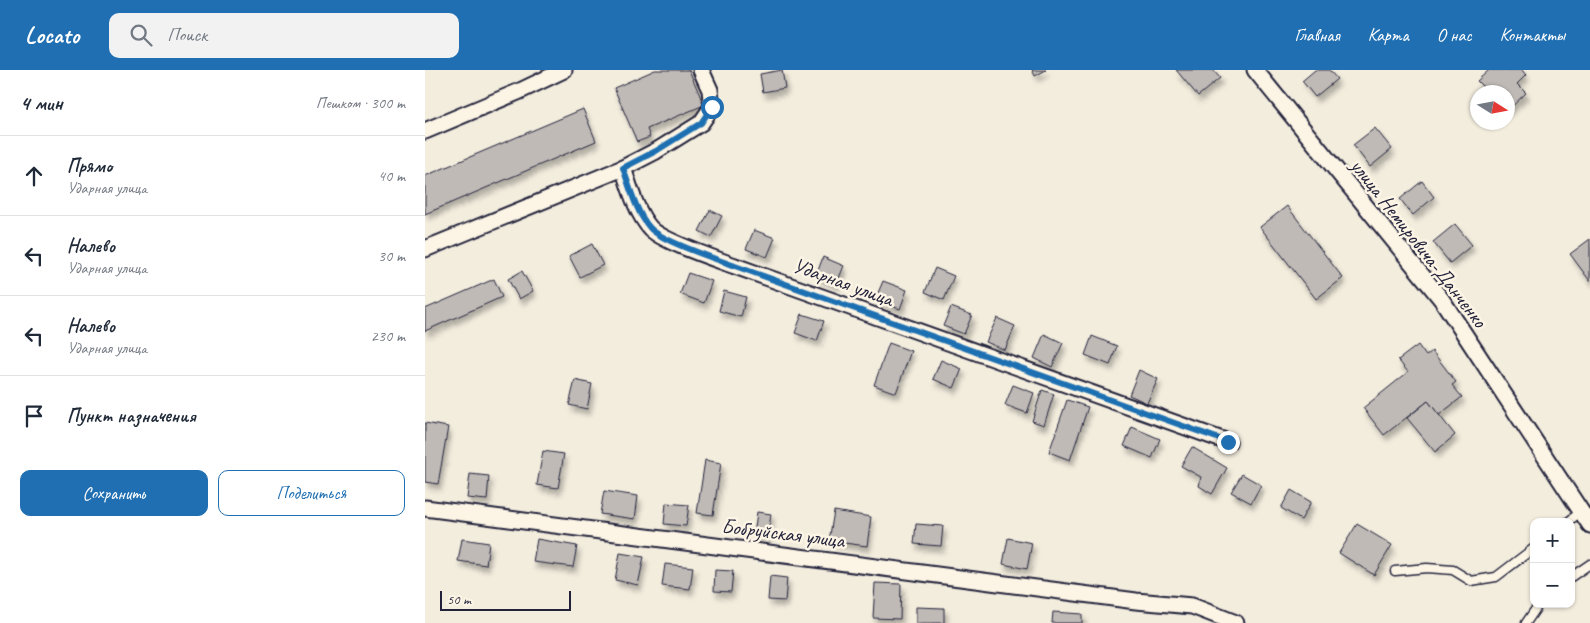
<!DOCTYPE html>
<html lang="ru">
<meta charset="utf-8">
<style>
body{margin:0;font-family:Caveat,sans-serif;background:#f2f2f3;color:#1f2937}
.controls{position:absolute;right:15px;bottom:15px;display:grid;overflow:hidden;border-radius:10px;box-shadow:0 1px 4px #0004}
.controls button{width:45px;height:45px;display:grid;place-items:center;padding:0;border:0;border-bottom:1px solid #e0e1e3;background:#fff;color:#1f2937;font:25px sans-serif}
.compass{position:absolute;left:1045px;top:15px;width:45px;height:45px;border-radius:50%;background:#fff;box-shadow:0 1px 4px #0004;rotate:101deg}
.scale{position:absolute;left:15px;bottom:12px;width:131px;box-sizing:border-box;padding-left:5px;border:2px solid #22223b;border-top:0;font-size:14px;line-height:18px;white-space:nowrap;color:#22223b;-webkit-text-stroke:4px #fcf5e5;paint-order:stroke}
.stop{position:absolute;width:15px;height:15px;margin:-11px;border:4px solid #1f6fb2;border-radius:50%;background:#fff}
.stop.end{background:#1f6fb2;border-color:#fff;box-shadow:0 1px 5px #0008}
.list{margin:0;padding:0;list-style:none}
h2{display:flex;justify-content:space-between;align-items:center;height:65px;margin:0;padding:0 20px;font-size:21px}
h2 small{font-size:16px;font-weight:400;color:#747a83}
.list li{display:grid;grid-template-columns:32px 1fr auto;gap:15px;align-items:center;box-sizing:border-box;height:80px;padding:0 20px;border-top:1px solid #e0e1e3}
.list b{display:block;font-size:19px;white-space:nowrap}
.list p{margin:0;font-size:16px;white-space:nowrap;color:#747a83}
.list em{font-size:16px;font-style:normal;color:#747a83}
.actions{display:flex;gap:10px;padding:15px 20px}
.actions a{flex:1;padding:11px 0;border:1px solid #1f6fb2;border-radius:10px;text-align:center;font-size:18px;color:#1f6fb2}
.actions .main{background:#1f6fb2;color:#fff}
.icon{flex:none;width:28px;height:28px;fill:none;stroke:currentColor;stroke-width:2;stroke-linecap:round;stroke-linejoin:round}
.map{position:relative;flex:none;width:1165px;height:553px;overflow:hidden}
header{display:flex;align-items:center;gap:30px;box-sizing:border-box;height:70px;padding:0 25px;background:#1f6fb2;color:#fff}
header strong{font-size:24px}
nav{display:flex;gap:28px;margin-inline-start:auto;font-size:18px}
.search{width:350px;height:45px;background:#f2f2f3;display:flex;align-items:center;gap:12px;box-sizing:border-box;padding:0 18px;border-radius:10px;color:#747a83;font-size:19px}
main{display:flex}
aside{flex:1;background:#fff}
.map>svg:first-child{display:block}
.building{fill:#bfbab6;stroke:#22223b;filter:url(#shadow)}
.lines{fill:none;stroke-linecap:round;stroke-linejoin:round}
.service-casing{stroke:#22223b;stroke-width:11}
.minor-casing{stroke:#22223b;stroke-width:19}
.service{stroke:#fcf5e5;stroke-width:8}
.minor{stroke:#fcf5e5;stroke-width:15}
.route{stroke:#1f6fb2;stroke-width:6}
.labels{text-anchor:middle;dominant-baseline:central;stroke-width:5;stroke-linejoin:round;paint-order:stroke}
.street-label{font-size:21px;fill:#22223b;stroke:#fcf5e5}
</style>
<header>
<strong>Locato</strong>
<div class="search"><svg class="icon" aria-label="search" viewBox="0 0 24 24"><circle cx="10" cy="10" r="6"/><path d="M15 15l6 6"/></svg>Поиск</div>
<nav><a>Главная</a><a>Карта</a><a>О нас</a><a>Контакты</a></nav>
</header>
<main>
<aside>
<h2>4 мин<small>Пешком · 300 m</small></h2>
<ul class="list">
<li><svg class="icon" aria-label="ahead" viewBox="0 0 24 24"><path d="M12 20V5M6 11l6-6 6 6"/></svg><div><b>Прямо</b><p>Ударная улица</p></div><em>40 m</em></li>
<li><svg class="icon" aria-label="left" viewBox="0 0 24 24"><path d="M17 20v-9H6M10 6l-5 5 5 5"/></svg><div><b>Налево</b><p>Ударная улица</p></div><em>30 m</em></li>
<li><svg class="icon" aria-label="left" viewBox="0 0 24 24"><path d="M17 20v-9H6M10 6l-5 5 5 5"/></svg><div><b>Налево</b><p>Ударная улица</p></div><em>230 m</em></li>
<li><svg class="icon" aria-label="arrive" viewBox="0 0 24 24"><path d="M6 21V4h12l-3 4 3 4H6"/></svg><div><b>Пункт назначения</b></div></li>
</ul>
<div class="actions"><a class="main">Сохранить</a><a>Поделиться</a></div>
</aside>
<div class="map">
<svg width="1165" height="553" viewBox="0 0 1165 553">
<defs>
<filter id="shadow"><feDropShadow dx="3" dy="5.5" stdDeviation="2.5" flood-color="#0004"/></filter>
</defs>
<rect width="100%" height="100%" fill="#f3edde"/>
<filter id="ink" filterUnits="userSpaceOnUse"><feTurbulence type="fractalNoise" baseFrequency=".02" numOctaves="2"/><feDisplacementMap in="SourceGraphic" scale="10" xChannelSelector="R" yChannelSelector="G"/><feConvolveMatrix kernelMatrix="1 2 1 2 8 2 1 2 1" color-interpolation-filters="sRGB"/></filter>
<g filter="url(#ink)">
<g class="building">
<polygon points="230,0 264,0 279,35 222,59 225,67 212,72 189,18"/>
<polygon points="357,0 360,18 338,22 335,4"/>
<polygon points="607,0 621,0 610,6"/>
<polygon points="751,0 788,0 795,8 773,26"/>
<polygon points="890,0 904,0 912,9 890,27 877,11"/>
<polygon points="1064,0 1097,0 1101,5 1092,14 1101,23 1082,41 1082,22 1063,22 1052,11"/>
<polygon points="158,39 171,71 0,144 0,106"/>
<polygon points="950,58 967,79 945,97 928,75"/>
<polygon points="997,111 1009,127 988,145 975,129"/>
<polygon points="862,136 918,208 891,229 835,157"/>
<polygon points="285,140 297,146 286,167 274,161"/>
<polygon points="1030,154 1047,175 1025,193 1008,172"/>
<polygon points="329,160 350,168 342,187 321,179"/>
<polygon points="1165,169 1165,211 1145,184"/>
<polygon points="167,174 178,195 155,207 144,186"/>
<polygon points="398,187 419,196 411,215 391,206"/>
<polygon points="510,198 529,206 519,230 500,222"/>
<polygon points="97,201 108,221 94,229 83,209"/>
<polygon points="263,203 287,211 279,233 255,224"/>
<polygon points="69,209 77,227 0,261 0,239"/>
<polygon points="458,211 482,220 475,239 450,230"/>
<polygon points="299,221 321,227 316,247 294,241"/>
<polygon points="526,237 547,245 539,264 518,256"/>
<polygon points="377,244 399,251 392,271 370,263"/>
<polygon points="572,248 590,256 580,280 561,272"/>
<polygon points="619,264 638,273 627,297 609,288"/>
<polygon points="667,266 692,276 685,295 660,285"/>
<polygon points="464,273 486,281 471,323 449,315"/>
<polygon points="993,275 1001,286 1007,281 1031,312 1027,315 1037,327 1014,345 1003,331 959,365 938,338 983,302 973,290"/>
<polygon points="516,290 537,299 529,318 508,309"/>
<polygon points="714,300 733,309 722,333 704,325"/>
<polygon points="150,310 167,314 162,339 144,335"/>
<polygon points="588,315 609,323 602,343 580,335"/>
<polygon points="617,320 629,324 619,355 607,351"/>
<polygon points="642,330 663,337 645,390 624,382"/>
<polygon points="1003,331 1030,365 1010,382 982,348"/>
<polygon points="0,353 23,357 13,414 0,412"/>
<polygon points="707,357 735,369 727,388 699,376"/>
<polygon points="767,377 802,398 787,424 774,416 776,407 756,396"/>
<polygon points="118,381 139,384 133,418 112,415"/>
<polygon points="280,390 296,393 288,445 272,443"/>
<polygon points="45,404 64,406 62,430 42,428"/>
<polygon points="817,404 836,415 826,433 806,422"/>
<polygon points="866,420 886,432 876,450 856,438"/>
<polygon points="179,421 213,426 210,449 175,444"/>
<polygon points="241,433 264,435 261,456 239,454"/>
<polygon points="409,441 446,447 442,476 404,471"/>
<polygon points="332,442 346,444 343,467 329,465"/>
<polygon points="491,454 518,456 516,476 489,474"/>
<polygon points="932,454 967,475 949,505 914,483"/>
<polygon points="583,468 607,473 602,499 578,494"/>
<polygon points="37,469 64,473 61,495 33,491"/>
<polygon points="112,469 152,476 148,497 108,492"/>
<polygon points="195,483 219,487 213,515 190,510"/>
<polygon points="240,494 268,497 265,519 237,516"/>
<polygon points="290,500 308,501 306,522 289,521"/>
<polygon points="345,506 362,508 360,531 343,530"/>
<polygon points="450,513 476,514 475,549 448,548"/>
<polygon points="491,537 519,538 519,553 491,553"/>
<polygon points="628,542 657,544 657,553 627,553"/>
</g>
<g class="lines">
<g class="service-casing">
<g id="service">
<polyline points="1143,452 1155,442"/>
<polyline points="970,501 1002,498 1028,500 1046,511 1071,507 1109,478"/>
<polyline points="1146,507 1165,494"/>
<polyline points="1101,553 1114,534"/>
</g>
</g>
<g class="minor-casing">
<g id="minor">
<path d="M276,0L285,20L287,37L276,53L231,81L198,98C205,118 211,142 225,158C236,171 291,189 310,196L803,372"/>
<polyline points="830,0 1017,230 1165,455"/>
<polyline points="0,61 95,21 139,0"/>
<polyline points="0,179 198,98"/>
<polyline points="0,438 711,531 767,536 811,553"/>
</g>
</g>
<use href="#service" class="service"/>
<use href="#minor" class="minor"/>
</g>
</g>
<g class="lines" filter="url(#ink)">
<path class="route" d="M287,37L276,53L231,81L198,98C205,118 211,142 225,158C236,171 291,189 310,196L803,372"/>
</g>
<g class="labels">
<g class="street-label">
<text transform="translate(994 173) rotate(52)">улица Немировича-Данченко</text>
<text transform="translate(418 212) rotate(20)">Ударная улица</text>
<text transform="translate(358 463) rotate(7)">Бобруйская улица</text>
</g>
</g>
</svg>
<div class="controls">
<button>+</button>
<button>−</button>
</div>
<svg class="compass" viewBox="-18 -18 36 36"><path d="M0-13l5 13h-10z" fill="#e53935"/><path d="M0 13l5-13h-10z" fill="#747a83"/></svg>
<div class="scale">50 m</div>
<div class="stop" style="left:287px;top:37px"></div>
<div class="stop end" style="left:803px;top:372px"></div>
</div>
</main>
